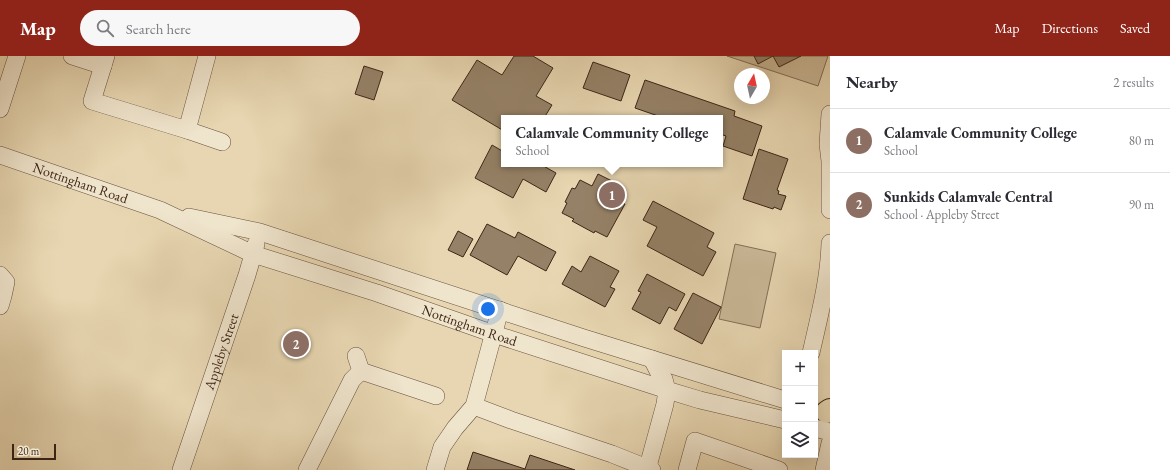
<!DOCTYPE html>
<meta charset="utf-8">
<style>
body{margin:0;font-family:"EB Garamond",serif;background:#f7f7f7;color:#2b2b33}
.controls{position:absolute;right:12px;bottom:12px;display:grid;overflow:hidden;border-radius:0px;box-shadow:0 4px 16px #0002}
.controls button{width:36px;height:36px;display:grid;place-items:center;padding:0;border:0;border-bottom:1px solid #e1e1e2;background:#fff;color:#2b2b33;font:20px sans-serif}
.compass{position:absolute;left:734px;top:12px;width:36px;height:36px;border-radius:50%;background:#fff;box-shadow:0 4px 16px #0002;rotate:9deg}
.scale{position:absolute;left:12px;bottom:10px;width:44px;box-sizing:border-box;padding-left:4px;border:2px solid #3d2516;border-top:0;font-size:11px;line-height:14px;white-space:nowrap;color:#3d2516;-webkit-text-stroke:3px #efe4cc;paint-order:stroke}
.you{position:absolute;left:488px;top:253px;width:14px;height:14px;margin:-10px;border:3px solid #fff;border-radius:50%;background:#1a73e8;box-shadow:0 0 0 6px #1a73e833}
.badge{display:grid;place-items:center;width:26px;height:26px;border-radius:50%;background:#8f2418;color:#fff;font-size:13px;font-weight:700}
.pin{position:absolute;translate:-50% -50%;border:2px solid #fff;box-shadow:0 1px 4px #0006}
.popup{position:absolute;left:501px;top:59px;width:222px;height:52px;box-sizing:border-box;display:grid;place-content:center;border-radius:0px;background:#fff;filter:drop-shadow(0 1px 3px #0005);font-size:13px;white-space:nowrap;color:#7c7c81}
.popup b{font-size:15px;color:#2b2b33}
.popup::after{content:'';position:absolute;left:50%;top:100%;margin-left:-8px;border:8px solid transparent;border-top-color:#fff}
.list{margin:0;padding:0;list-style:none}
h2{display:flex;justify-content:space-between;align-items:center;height:52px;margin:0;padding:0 16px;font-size:17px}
h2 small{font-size:13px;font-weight:400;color:#7c7c81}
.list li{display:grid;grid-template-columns:26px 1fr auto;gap:12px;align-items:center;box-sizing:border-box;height:64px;padding:0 16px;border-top:1px solid #e1e1e2}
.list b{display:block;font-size:15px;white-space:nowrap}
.list p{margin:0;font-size:13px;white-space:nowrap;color:#7c7c81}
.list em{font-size:13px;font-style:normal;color:#7c7c81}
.icon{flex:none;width:22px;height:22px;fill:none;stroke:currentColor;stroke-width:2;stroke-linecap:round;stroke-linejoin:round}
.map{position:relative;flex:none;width:830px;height:414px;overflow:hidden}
header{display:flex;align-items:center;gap:24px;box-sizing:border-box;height:56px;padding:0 20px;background:#8f2418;color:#fff}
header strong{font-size:19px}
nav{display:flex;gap:22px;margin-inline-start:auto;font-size:14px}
.search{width:280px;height:36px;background:#f7f7f7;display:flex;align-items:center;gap:10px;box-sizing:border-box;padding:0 14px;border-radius:22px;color:#7c7c81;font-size:15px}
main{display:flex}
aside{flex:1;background:#fff}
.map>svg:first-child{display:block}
.green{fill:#cab897;stroke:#846e56}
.building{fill:#958167;stroke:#3d2516}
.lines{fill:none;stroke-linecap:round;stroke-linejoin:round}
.minor-casing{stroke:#68513d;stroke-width:18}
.highway-casing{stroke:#3d2516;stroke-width:24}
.minor{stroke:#efe4cc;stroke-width:17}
.highway{stroke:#e7d6b1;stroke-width:22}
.labels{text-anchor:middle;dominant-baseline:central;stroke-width:3;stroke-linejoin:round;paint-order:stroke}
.street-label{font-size:14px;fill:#3d2516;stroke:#efe4cc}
</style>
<header>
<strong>Map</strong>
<div class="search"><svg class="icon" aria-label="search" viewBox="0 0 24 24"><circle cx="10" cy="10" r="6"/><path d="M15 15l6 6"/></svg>Search here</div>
<nav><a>Map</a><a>Directions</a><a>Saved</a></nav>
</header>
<main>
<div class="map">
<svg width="830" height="414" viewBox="0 0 830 414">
<rect width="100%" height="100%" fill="#e7d6b1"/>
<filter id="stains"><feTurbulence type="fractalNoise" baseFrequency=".005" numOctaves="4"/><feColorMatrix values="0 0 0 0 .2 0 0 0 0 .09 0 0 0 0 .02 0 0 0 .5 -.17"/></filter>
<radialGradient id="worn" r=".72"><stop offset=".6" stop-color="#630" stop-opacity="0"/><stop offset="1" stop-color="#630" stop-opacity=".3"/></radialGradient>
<g class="green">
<polygon points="727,0 828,0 818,30"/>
<polygon points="735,188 776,197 760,272 719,263"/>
</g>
<g class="building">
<polygon points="514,0 533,0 553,12 536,40 552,49 544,62 504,62 504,75 452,44 477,4 502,19"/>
<polygon points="754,0 801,0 779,11 773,0 758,8"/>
<polygon points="593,6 630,19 621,45 583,32"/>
<polygon points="364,10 383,16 374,44 355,38"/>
<polygon points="645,24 735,55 734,60 762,70 752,100 723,90 726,80 720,78 720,62 664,62 635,52"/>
<polygon points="492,89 504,96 504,108 507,108 511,111 512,108 540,108 556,117 546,136 523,123 513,142 475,122"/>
<polygon points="759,93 788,103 777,134 779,135 778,138 786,140 781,154 774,151 773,153 743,143"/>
<polygon points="598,118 620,129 613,141 625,148 607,181 595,175 594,177 572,165 574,163 562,157 567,147 565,146 572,132 575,133 580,124 592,130"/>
<polygon points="653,145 714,177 707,191 716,196 703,220 647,190 657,171 643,164"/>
<polygon points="487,168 515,182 518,176 556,196 546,215 518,200 507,219 470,199"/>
<polygon points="458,175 473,183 463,201 448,194"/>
<polygon points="590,200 619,215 610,231 615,233 605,251 562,228 572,210 581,216"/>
<polygon points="647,218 685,238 676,255 669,251 660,268 632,253 641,236 638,235"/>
<polygon points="693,237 721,251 702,288 674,273"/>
<polygon points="473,396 525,413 530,399 575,414 467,414"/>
</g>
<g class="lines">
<g class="minor-casing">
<g id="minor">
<polyline points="72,0 103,10"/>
<polyline points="106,0 92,45 187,74 207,0"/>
<polyline points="0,53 17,0"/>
<polyline points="830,58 828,88 830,105 830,154"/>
<polyline points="187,74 222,86"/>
<path id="s1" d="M0,99L160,154L253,198L377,237L494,278L667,334L700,344L785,364"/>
<polyline points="189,161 260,176 584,282 785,344"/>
<polyline points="0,219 6,226 3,240 0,250"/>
<path d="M811,297C819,261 829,224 830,187"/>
<polyline points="361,315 436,340"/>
<polyline points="474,350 511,364 612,398 652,414"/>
<polyline points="815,372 830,376"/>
<path id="s2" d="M181,414L247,219L256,188"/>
<polyline points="307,414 352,324 361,315 356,300"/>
<polyline points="435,414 442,391 455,372 474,350 500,254"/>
<polyline points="647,414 665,348 667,334 664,323 659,317 652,303"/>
<polyline points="687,414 695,385 779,414"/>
<polyline points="824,414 830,387"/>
</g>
</g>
<g class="highway-casing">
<polyline id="highway" points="827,356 830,354"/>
</g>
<use href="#minor" class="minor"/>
<use href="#highway" class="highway"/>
</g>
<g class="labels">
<g class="street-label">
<text stroke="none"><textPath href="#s1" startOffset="85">Nottingham Road</textPath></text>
<text stroke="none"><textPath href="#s1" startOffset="500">Nottingham Road</textPath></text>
<text stroke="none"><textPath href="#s2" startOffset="125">Appleby Street</textPath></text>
</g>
</g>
<rect width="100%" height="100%" filter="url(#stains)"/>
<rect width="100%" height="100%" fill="url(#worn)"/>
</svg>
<div class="controls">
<button>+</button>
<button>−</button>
<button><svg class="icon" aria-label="layers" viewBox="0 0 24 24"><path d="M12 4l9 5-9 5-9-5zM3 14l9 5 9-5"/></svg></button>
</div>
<svg class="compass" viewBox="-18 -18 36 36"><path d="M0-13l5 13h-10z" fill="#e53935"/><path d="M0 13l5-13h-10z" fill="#7c7c81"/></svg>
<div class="scale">20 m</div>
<div class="you"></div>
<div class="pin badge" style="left:612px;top:139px;background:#8d6e63">1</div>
<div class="popup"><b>Calamvale Community College</b>School</div>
<div class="pin badge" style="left:296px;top:288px;background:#8d6e63">2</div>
</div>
<aside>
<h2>Nearby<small>2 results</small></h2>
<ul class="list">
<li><span class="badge" style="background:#8d6e63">1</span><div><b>Calamvale Community College</b><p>School</p></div><em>80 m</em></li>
<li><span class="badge" style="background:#8d6e63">2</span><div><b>Sunkids Calamvale Central</b><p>School · Appleby Street</p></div><em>90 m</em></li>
</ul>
</aside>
</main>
